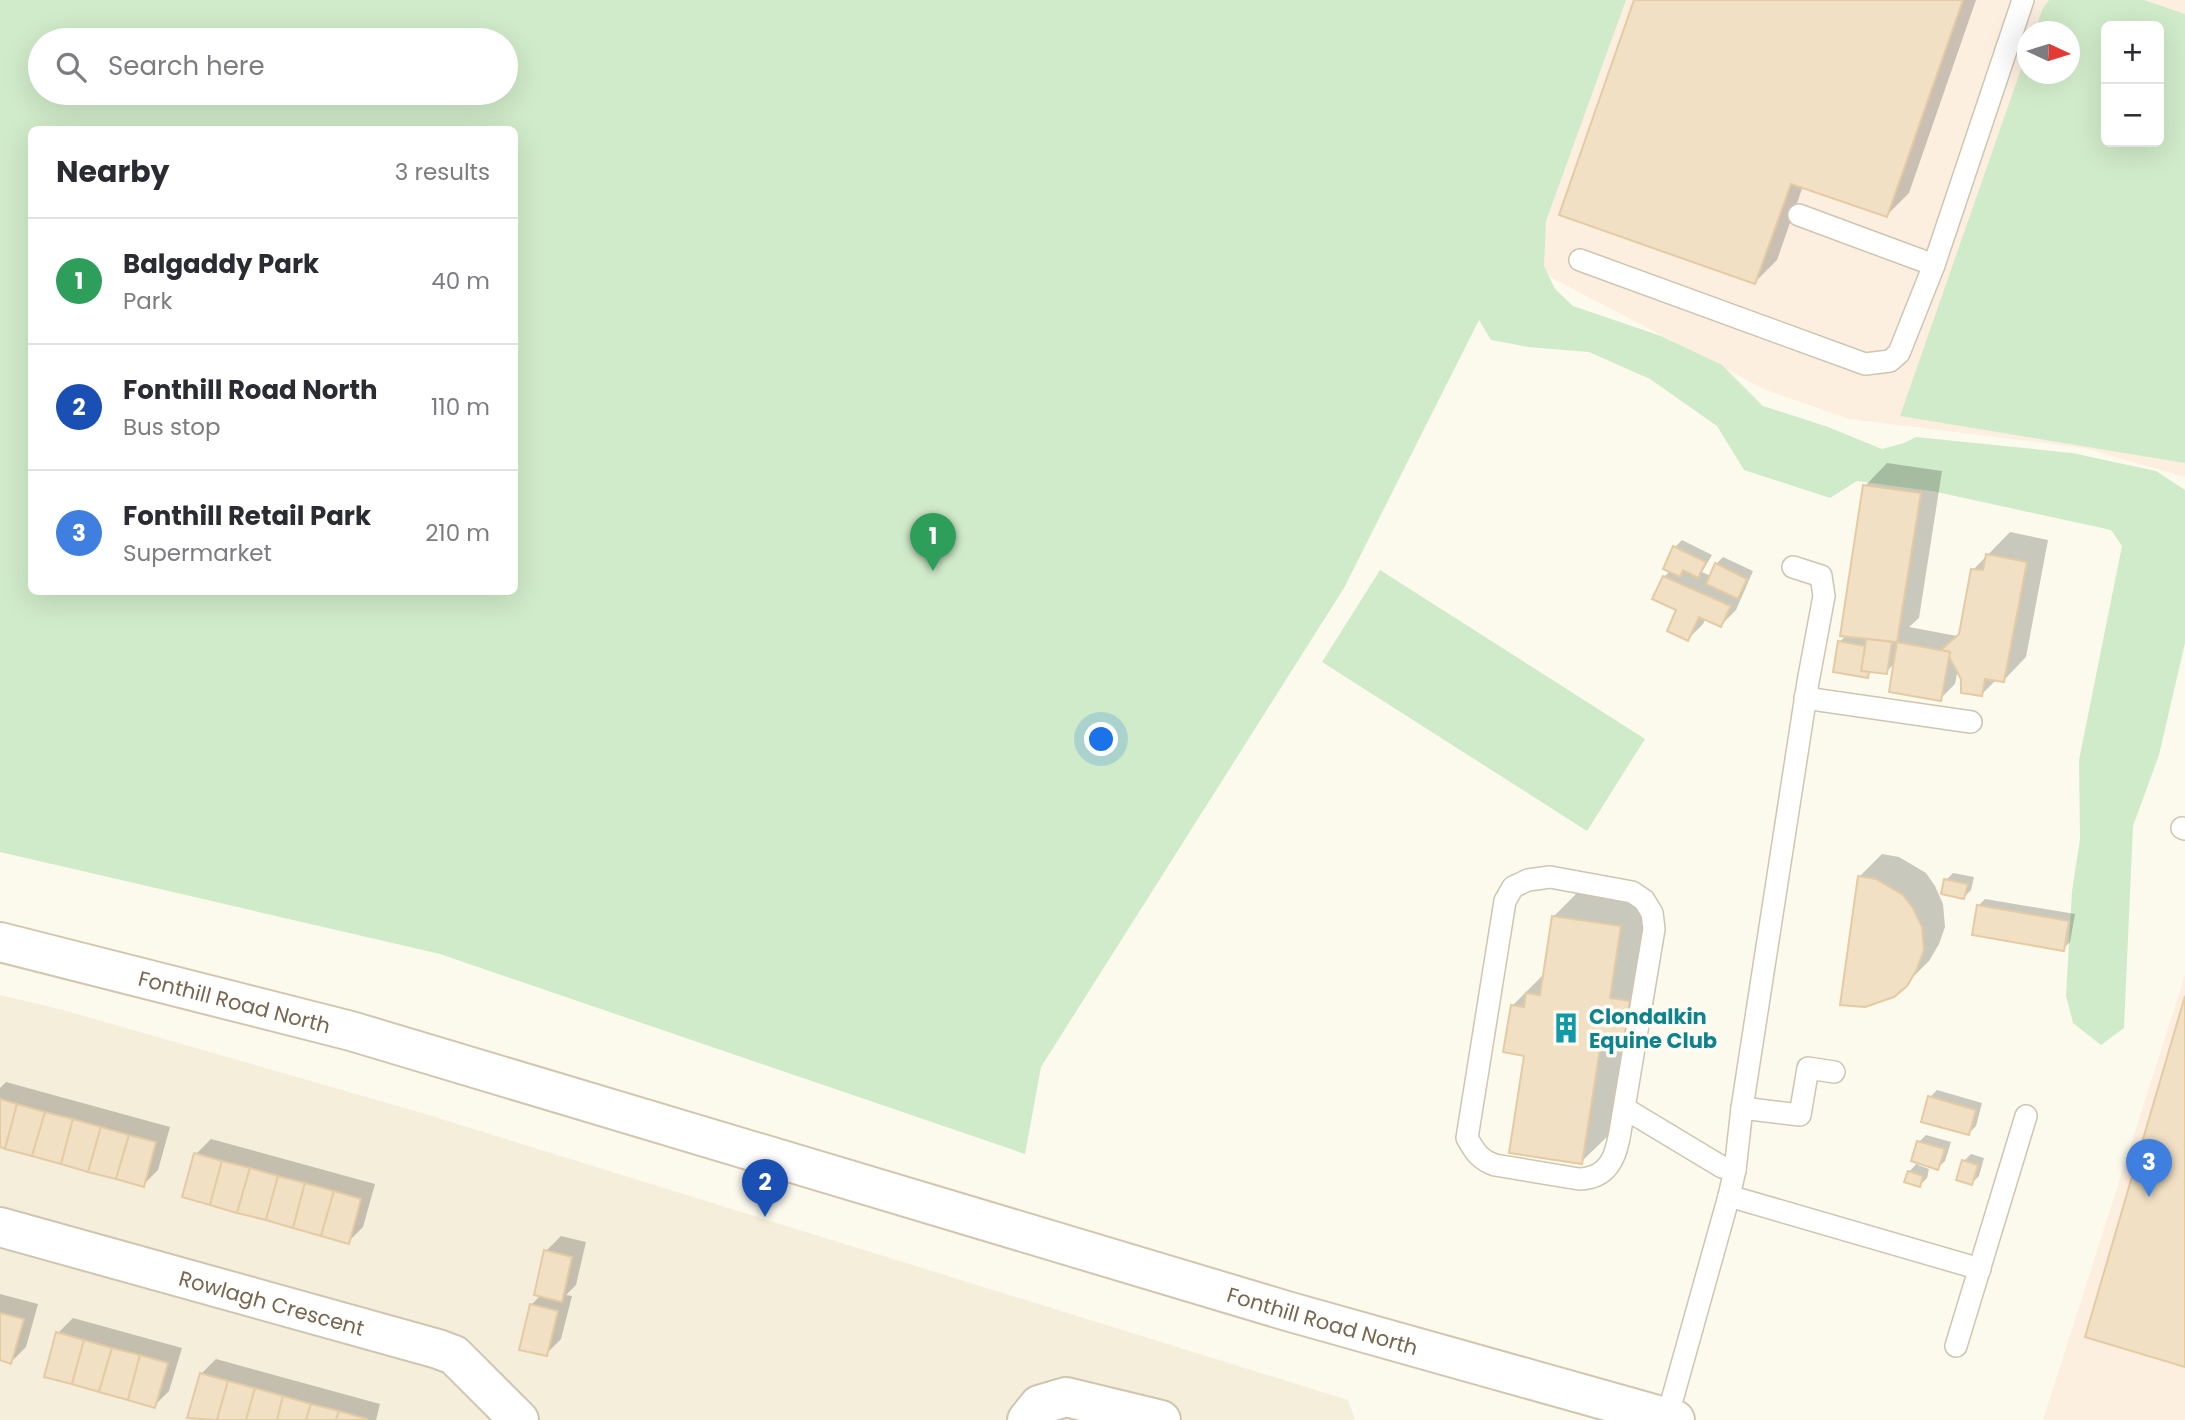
<!DOCTYPE html>
<meta charset="utf-8">
<style>
body{margin:0;font-family:Poppins,sans-serif;background:#f2f2f3;color:#2b2b33}
.controls{position:absolute;right:21px;top:21px;display:grid;overflow:hidden;border-radius:10px;box-shadow:0 7px 28px #0002}
.controls button{width:63px;height:63px;display:grid;place-items:center;padding:0;border:0;border-bottom:2px solid #e1e1e2;background:#fff;color:#2b2b33;font:35px sans-serif}
.compass{position:absolute;left:2017px;top:21px;width:63px;height:63px;border-radius:50%;background:#fff;box-shadow:0 7px 28px #0002;rotate:94deg}
.you{position:absolute;left:1102px;top:740px;width:24px;height:24px;margin:-18px;border:5px solid #fff;border-radius:50%;background:#1a73e8;box-shadow:0 0 0 10px #1a73e833}
.badge{display:grid;place-items:center;width:46px;height:46px;border-radius:50%;background:#7d5a42;color:#fff;font-size:23px;font-weight:700}
.pin{position:absolute;translate:-50% -58px;filter:drop-shadow(0 2px 4px #0008)}
.pin::after{content:'';position:absolute;top:37px;width:24px;height:21px;background:inherit;clip-path:polygon(0 0,100% 0,50% 100%)}
.list{margin:0;padding:0;list-style:none}
h2{display:flex;justify-content:space-between;align-items:center;height:91px;margin:0;padding:0 28px;font-size:30px}
h2 small{font-size:23px;font-weight:400;color:#7c7c81}
.list li{display:grid;grid-template-columns:46px 1fr auto;gap:21px;align-items:center;box-sizing:border-box;height:126px;padding:0 28px;border-top:2px solid #e1e1e2}
.list b{display:block;font-size:26px;white-space:nowrap}
.list p{margin:0;font-size:23px;white-space:nowrap;color:#7c7c81}
.list em{font-size:23px;font-style:normal;color:#7c7c81}
.icon{flex:none;width:38px;height:38px;fill:none;stroke:currentColor;stroke-width:2;stroke-linecap:round;stroke-linejoin:round}
.map{position:relative;flex:none;width:2185px;height:1420px;overflow:hidden}
.search{position:absolute;background:#fff;box-shadow:0 7px 28px #0002;left:28px;top:28px;width:490px;height:77px;display:flex;align-items:center;gap:18px;box-sizing:border-box;padding:0 24px;border-radius:38px;color:#7c7c81;font-size:26px}
.panel{position:absolute;background:#fff;box-shadow:0 7px 28px #0002;left:28px;top:126px;width:490px;height:469px;border-radius:10px}
.map>svg:first-child{display:block}
.residential{fill:#f4eeda}
.commercial{fill:#fcefe0;fill-rule:evenodd}
.green{fill:#d0ebc9;fill-rule:evenodd}
.shadow{fill:#0003}
.building{fill:#f1e0c4;stroke:#e4cba4;stroke-width:2}
.lines{fill:none;stroke-linecap:round;stroke-linejoin:round}
.service-casing{stroke:#cfc5b0;stroke-width:24}
.minor-casing{stroke:#cfc5b0;stroke-width:42}
.secondary-casing{stroke:#d2c6af;stroke-width:42}
.service{stroke:#fff;stroke-width:21}
.minor{stroke:#fff;stroke-width:38}
.secondary{stroke:#fff;stroke-width:38}
.labels{text-anchor:middle;dominant-baseline:central;stroke-width:7;stroke-linejoin:round;paint-order:stroke}
.street-label{font-size:21px;fill:#78664e;stroke:#fffdf3}
.culture-label{font-size:21px;font-weight:bold;fill:#0d838f;stroke:#fffdf3;text-anchor:start}
</style>
<div class="map">
<svg width="2185" height="1420" viewBox="0 0 2185 1420">
<rect width="100%" height="100%" fill="#fcfaec"/>
<polygon class="residential" points="0,995 63,1010 422,1113 1348,1400 1355,1420 0,1420"/>
<g class="commercial">
<path d="M1601,0H2185V477L2084,448L1849,419L1766,390L1516,259ZM2106,26H2159V142H2106ZM2028,32H2070V74H2028Z"/>
<polygon points="2185,975 2185,1420 2043,1420"/>
</g>
<g class="green">
<path d="M0,0H1626L1546,221L1544,266L1555,289L1573,306L1661,336L1722,365L1763,406L1828,427L1882,449L1904,443L1916,437L2072,453L2156,471L2185,490V643L2159,755L2133,826L2124,1028L2101,1045L2073,1023L2066,996L2067,978L2072,891L2080,839L2079,760L2122,546L2111,530L1932,491L1857,481L1830,498L1744,470L1717,426L1650,379L1589,352L1528,347L1491,340L1479,320L1344,588L1041,1067L1025,1154L440,954L0,852ZM506,40V93H40V40ZM32,130H514V592H32Z"/>
<path d="M2049,0H2144L2185,14V463L1900,416L2027,52L2028,74H2070V32L2035,31L2042,10ZM2106,26H2159V142H2106Z"/>
<polygon points="1380,570 1645,739 1587,831 1322,662"/>
</g>
<g class="shadow">
<polygon points="1636,0 1976,0 1909,193 1887,215 1803,186 1777,260 1755,282"/>
<polygon points="1887,463 1942,471 1919,618 1909,627 1957,636 1961,633 1973,570 2010,532 2048,540 2026,657 2004,680 1997,679 1982,694 1963,678 1958,669 1955,684 1940,699 1895,663 1886,672 1873,671 1867,676 1835,671 1839,642 1847,635 1865,486"/>
<polygon points="1682,540 1712,555 1702,572 1711,576 1716,564 1723,557 1753,571 1736,610 1721,625 1706,618 1703,624 1688,639 1664,577 1670,571 1675,547"/>
<polygon points="1882,854 1899,857 1926,873 1935,886 1943,904 1945,927 1939,944 1929,961 1905,985 1860,876"/>
<polygon points="1953,873 1974,877 1971,890 1964,897 1946,880"/>
<polygon points="1583,887 1649,897 1639,969 1658,973 1651,1021 1624,1048 1611,1133 1581,1162 1526,1054 1512,1006 1542,976 1544,977 1553,917"/>
<polygon points="1985,899 2075,914 2070,942 2063,949 1978,906"/>
<polygon points="6,1082 170,1127 158,1170 143,1185 0,1146 0,1088"/>
<polygon points="1937,1090 1982,1103 1976,1126 1969,1133 1930,1097"/>
<polygon points="1926,1135 1951,1142 1945,1161 1938,1168 1919,1142"/>
<polygon points="211,1139 375,1184 363,1227 348,1242 196,1154"/>
<polygon points="1971,1154 1984,1158 1979,1176 1972,1183 1964,1161"/>
<polygon points="1918,1162 1918,1165 1929,1169 1927,1178 1920,1185 1909,1172"/>
<polygon points="561,1236 586,1242 576,1285 566,1295 572,1296 561,1339 546,1354 531,1305 541,1295 546,1251"/>
<polygon points="0,1294 38,1304 26,1347 11,1362 0,1359"/>
<polygon points="73,1318 182,1348 169,1391 154,1406 58,1333"/>
<polygon points="216,1359 380,1404 376,1420 202,1420 190,1417 201,1374"/>
</g>
<g class="building">
<polygon points="1634,0 1963,0 1887,217 1791,184 1755,284 1559,215"/>
<polygon points="1863,485 1921,493 1897,642 1840,636"/>
<polygon points="1673,546 1706,562 1698,578 1683,570 1680,577 1663,569"/>
<polygon points="1986,554 2027,562 2004,682 1985,679 1982,696 1961,693 1961,679 1949,657 1950,652 1941,650 1959,634 1971,569 1983,570"/>
<polygon points="1715,563 1747,579 1738,599 1706,584"/>
<polygon points="1663,576 1731,606 1721,627 1699,617 1688,641 1667,631 1676,610 1652,599"/>
<polygon points="1866,639 1892,642 1887,674 1861,671"/>
<polygon points="1838,641 1865,646 1861,671 1869,672 1868,678 1833,672"/>
<polygon points="1897,642 1950,652 1941,701 1889,692"/>
<polygon points="1858,876 1876,879 1903,895 1913,908 1922,927 1924,950 1917,969 1907,986 1894,997 1865,1007 1840,1005"/>
<polygon points="1944,879 1968,884 1964,899 1941,894"/>
<polygon points="1977,905 2069,921 2064,951 1972,935"/>
<polygon points="1552,916 1621,926 1610,998 1630,1001 1622,1052 1600,1049 1582,1164 1509,1153 1524,1056 1503,1052 1511,1005 1524,1007 1526,993 1540,995"/>
<polygon points="2185,996 2185,1367 2085,1337"/>
<polygon points="1928,1096 1976,1110 1969,1135 1921,1122"/>
<polygon points="0,1099 17,1104 5,1149 0,1147"/>
<polygon points="17,1104 45,1112 32,1156 5,1149"/>
<polygon points="45,1112 73,1119 61,1164 32,1156"/>
<polygon points="73,1119 101,1127 88,1172 61,1164"/>
<polygon points="101,1127 129,1135 116,1179 88,1172"/>
<polygon points="129,1135 156,1142 144,1187 116,1179"/>
<polygon points="1917,1141 1945,1149 1938,1170 1911,1161"/>
<polygon points="194,1153 222,1161 210,1205 182,1197"/>
<polygon points="1962,1160 1978,1165 1972,1185 1956,1180"/>
<polygon points="222,1161 250,1168 237,1213 210,1205"/>
<polygon points="250,1168 278,1176 266,1220 237,1213"/>
<polygon points="1908,1171 1923,1176 1920,1187 1904,1182"/>
<polygon points="278,1176 305,1183 293,1228 266,1220"/>
<polygon points="305,1183 334,1191 321,1236 293,1228"/>
<polygon points="334,1191 361,1199 349,1244 321,1236"/>
<polygon points="544,1250 572,1257 562,1302 534,1295"/>
<polygon points="530,1304 558,1311 547,1356 519,1350"/>
<polygon points="0,1313 24,1319 11,1364 0,1360"/>
<polygon points="56,1332 84,1340 72,1384 44,1377"/>
<polygon points="84,1340 112,1348 99,1392 72,1384"/>
<polygon points="112,1348 140,1355 128,1400 99,1392"/>
<polygon points="140,1355 168,1363 155,1408 128,1400"/>
<polygon points="200,1373 228,1381 217,1420 187,1418"/>
<polygon points="228,1381 255,1388 246,1420 217,1420"/>
<polygon points="255,1388 283,1396 277,1420 246,1420"/>
<polygon points="283,1396 311,1404 306,1420 277,1420"/>
<polygon points="311,1404 339,1411 336,1420 306,1420"/>
<polygon points="339,1411 367,1419 366,1420 336,1420"/>
</g>
<g class="lines">
<g class="service-casing">
<g id="service">
<polyline points="1799,215 1934,265"/>
<polyline points="1580,260 1865,364 1890,361 1899,353 1934,265 2023,0"/>
<polyline points="1805,698 1971,722"/>
<polyline points="2182,828 2185,829"/>
<path d="M1624,1108L1654,929L1652,913L1644,900L1632,892L1550,877L1528,880L1513,887L1505,901L1467,1138C1475,1152 1480,1160 1495,1165L1579,1179C1619,1178 1618,1139 1624,1108L1722,1167L1735,1170"/>
<polyline points="1742,1108 1800,1115 1808,1068 1834,1072"/>
<polyline points="1729,1196 1980,1269"/>
<polyline points="1956,1346 2026,1116"/>
<polyline points="1667,1418 1729,1196 1735,1170 1742,1108 1808,682 1824,596 1821,576 1793,567"/>
</g>
</g>
<g class="minor-casing">
<g id="minor">
<path id="s1" d="M0,1227L438,1349L454,1355L519,1420"/>
<polyline points="1027,1420 1039,1405 1066,1397 1161,1420"/>
</g>
</g>
<g class="secondary-casing">
<g id="secondary">
<path id="s2" d="M0,942L351,1031L1287,1311L1675,1420"/>
</g>
</g>
<use href="#service" class="service"/>
<use href="#minor" class="minor"/>
<use href="#secondary" class="secondary"/>
</g>
<defs>
<g id="building-bare" transform="scale(2.415)"><path d="M-4-6H4V6H1V3H-1V6H-4ZM-2.5-4.3h1.7v1.8h-1.7ZM.8-4.3h1.7v1.8H.8ZM-2.5-1h1.7V.8h-1.7ZM.8-1h1.7V.8H.8Z" fill="#0f9aa8" stroke="#fffdf3" stroke-width="2.5" paint-order="stroke"/></g>
</defs>
<g fill-rule="evenodd">
<use href="#building-bare" x="1566" y="1028"/>
</g>
<g class="labels">
<g class="street-label">
<text stroke="none"><textPath href="#s2" startOffset="242">Fonthill Road North</textPath></text>
<text stroke="none"><textPath href="#s1" startOffset="282">Rowlagh Crescent</textPath></text>
<text stroke="none"><textPath href="#s2" startOffset="1376">Fonthill Road North</textPath></text>
</g>
<g class="culture-label">
<text x="1589" y="1016">Clondalkin<tspan x="1589" dy="24">Equine Club</tspan></text>
</g>
</g>
</svg>
<div class="controls">
<button>+</button>
<button>−</button>
</div>
<svg class="compass" viewBox="-18 -18 36 36"><path d="M0-13l5 13h-10z" fill="#e53935"/><path d="M0 13l5-13h-10z" fill="#7c7c81"/></svg>
<div class="you"></div>
<div class="pin badge" style="left:933px;top:571px;background:#2e9e5b">1</div>
<div class="pin badge" style="left:765px;top:1217px;background:#1a4fb4">2</div>
<div class="pin badge" style="left:2149px;top:1197px;background:#3f7fe0">3</div>
<div class="search"><svg class="icon" aria-label="search" viewBox="0 0 24 24"><circle cx="10" cy="10" r="6"/><path d="M15 15l6 6"/></svg>Search here</div>
<section class="panel">
<h2>Nearby<small>3 results</small></h2>
<ul class="list">
<li><span class="badge" style="background:#2e9e5b">1</span><div><b>Balgaddy Park</b><p>Park</p></div><em>40 m</em></li>
<li><span class="badge" style="background:#1a4fb4">2</span><div><b>Fonthill Road North</b><p>Bus stop</p></div><em>110 m</em></li>
<li><span class="badge" style="background:#3f7fe0">3</span><div><b>Fonthill Retail Park</b><p>Supermarket</p></div><em>210 m</em></li>
</ul>
</section>
</div>
